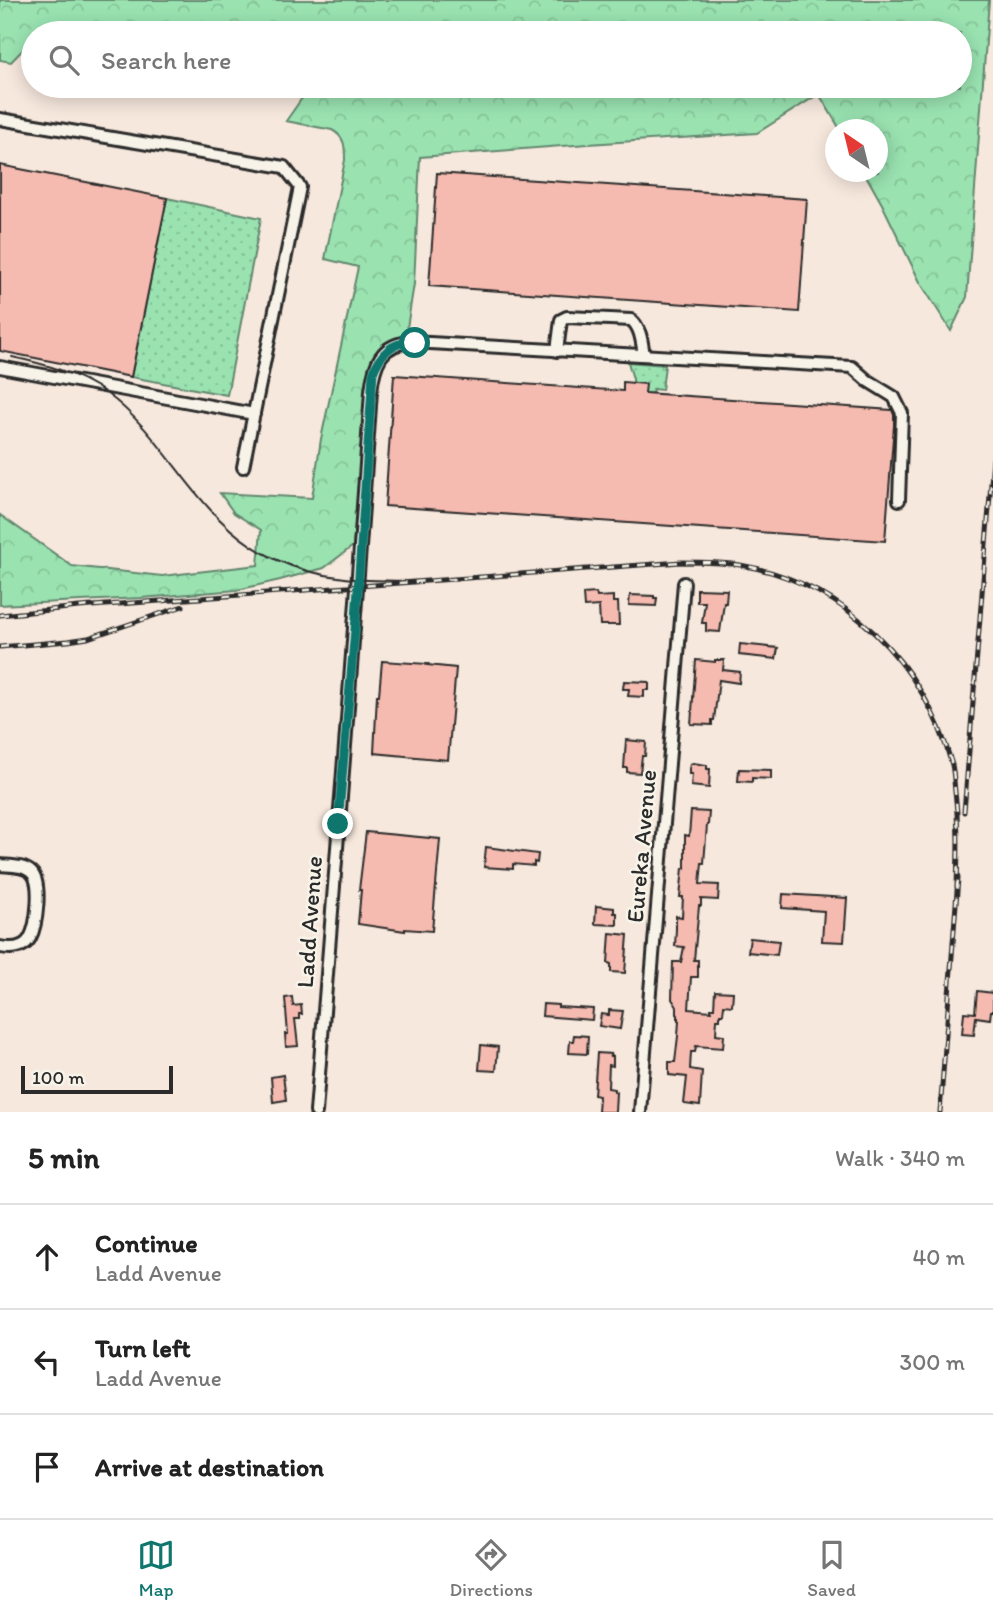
<!DOCTYPE html>
<meta charset="utf-8">
<style>
body{margin:0;font-family:Itim,sans-serif;background:#f6f6f6;color:#222}
.compass{position:absolute;left:825px;top:119px;width:63px;height:63px;border-radius:50%;background:#fff;box-shadow:0 4px 18px #0003;rotate:325deg}
.scale{position:absolute;left:21px;bottom:18px;width:152px;box-sizing:border-box;padding-left:7px;border:4px solid #2b2b2b;border-top:0;font-size:19px;line-height:24px;white-space:nowrap;color:#2b2b2b;-webkit-text-stroke:5px #f7f3e8;paint-order:stroke}
.stop{position:absolute;width:21px;height:21px;margin:-16px;border:5px solid #0f766e;border-radius:50%;background:#fff}
.stop.end{background:#0f766e;border-color:#fff;box-shadow:0 2px 7px #0008}
.list{margin:0;padding:0;list-style:none}
h2{display:flex;justify-content:space-between;align-items:center;height:91px;margin:0;padding:0 28px;font-size:30px}
h2 small{font-size:23px;font-weight:400;color:#767676}
.list li{display:grid;grid-template-columns:46px 1fr auto;gap:21px;align-items:center;box-sizing:border-box;height:105px;padding:0 28px;border-top:2px solid #e0e0e0}
.list b{display:block;font-size:26px;white-space:nowrap}
.list p{margin:0;font-size:23px;white-space:nowrap;color:#767676}
.list em{font-size:23px;font-style:normal;color:#767676}
.icon{flex:none;width:38px;height:38px;fill:none;stroke:currentColor;stroke-width:2;stroke-linecap:round;stroke-linejoin:round}
.map{position:relative;flex:none;width:993px;height:1112px;overflow:hidden}
.search{position:absolute;background:#fff;box-shadow:0 4px 18px #0003;left:21px;right:21px;top:21px;height:77px;display:flex;align-items:center;gap:18px;box-sizing:border-box;padding:0 24px;border-radius:38px;color:#767676;font-size:26px}
.sheet{height:406px;background:#fff}
nav{display:flex;justify-content:space-around;align-items:center;box-sizing:border-box;height:98px;border-top:2px solid #e0e0e0;background:#fff;font-size:19px;color:#767676}
nav a{display:grid;justify-items:center;gap:4px}
nav .on{color:#0f766e}
.map>svg:first-child{display:block}
.grass{fill:url(#grass-dots);stroke:#62876e;stroke-width:2}
.forest{fill:url(#forest-crowns);stroke:#62876e;stroke-width:2}
.building{fill:#f6bbb0;stroke:#2b2b2b;stroke-width:2}
.lines{fill:none;stroke-linecap:round;stroke-linejoin:round}
.minor-casing{stroke:#2b2b2b;stroke-width:16}
.minor{stroke:#f7f3e8;stroke-width:10}
.tram{stroke:#2b2b2b;stroke-width:2}
.rail-casing{stroke:#2b2b2b;stroke-width:5}
.rail{stroke:#f7f3e8;stroke-width:2.5;stroke-dasharray:8;stroke-linecap:butt}
.route{stroke:#0f766e;stroke-width:9}
.labels{text-anchor:middle;dominant-baseline:central;stroke-width:5;stroke-linejoin:round;paint-order:stroke}
.street-label{font-size:24px;fill:#2b2b2b;stroke:#f7f3e8}
</style>
<div class="map">
<svg width="993" height="1112" viewBox="0 0 993 1112">
<defs>
<pattern id="grass-dots" width="8" height="8" patternUnits="userSpaceOnUse" patternTransform="scale(1.75)"><rect width="8" height="8" fill="#9ae3b1"/><path d="M2 2h.1M6 6h.1" fill="none" stroke="#85c398" stroke-width="1.8" stroke-linecap="round"/></pattern>
<pattern id="forest-crowns" width="20" height="18" patternUnits="userSpaceOnUse" patternTransform="scale(1.75)"><rect width="20" height="18" fill="#9ae3b1"/><path d="M2 6a3 3 0 1 1 6 0M12 15a3 3 0 1 1 6 0" fill="none" stroke="#85c398"/></pattern>
</defs>
<rect width="100%" height="100%" fill="#f7e8dd"/>
<filter id="ink" filterUnits="userSpaceOnUse"><feTurbulence type="fractalNoise" baseFrequency=".0143" numOctaves="2"/><feDisplacementMap in="SourceGraphic" scale="14" xChannelSelector="R" yChannelSelector="G"/><feConvolveMatrix kernelMatrix="1 2 1 2 8 2 1 2 1" color-interpolation-filters="sRGB"/></filter>
<g filter="url(#ink)">
<g class="grass">
<polygon points="167,198 261,218 227,395 131,377"/>
<polygon points="628,362 665,365 662,390 653,389 652,394 645,393 633,383 633,379"/>
</g>
<path class="forest" d="M0,0H989L967,297L951,331L920,282L882,204L864,172H878V130L840,129L819,94L757,133L588,144L420,157L414,284L406,334C388,340 374,349 369,368L353,546L324,568L280,580L237,590L141,598L0,605V515L72,566L162,576L258,565L261,530L234,513L220,493L312,498L321,439L358,267L325,259L345,160C345,146 345,137 332,130L286,121L307,91L284,86H960V33H33V39L11,62L0,60Z"/>
<g class="building">
<polygon points="0,165 167,198 131,377 0,351"/>
<polygon points="437,173 807,199 799,312 429,286"/>
<polygon points="394,375 623,391 623,382 646,384 645,393 892,410 894,415 894,425 885,541 385,506"/>
<polygon points="697,589 727,590 726,603 724,603 720,632 706,631 706,623 702,623 705,602 697,602"/>
<polygon points="596,593 597,597 613,596 613,602 618,602 619,625 600,625 599,606 584,607 583,594"/>
<polygon points="630,595 654,596 654,598 657,598 656,606 629,605"/>
<polygon points="740,644 778,648 776,659 739,655"/>
<polygon points="696,660 715,662 715,660 724,660 723,670 740,672 739,683 719,680 714,720 712,720 712,725 691,724"/>
<polygon points="382,661 428,664 427,665 456,668 448,760 374,753 377,695 379,695"/>
<polygon points="624,681 649,682 649,690 644,690 644,697 628,696 629,689 623,689"/>
<polygon points="626,740 646,742 645,756 642,756 640,773 627,772 627,768 624,768"/>
<polygon points="693,763 707,765 707,769 710,769 709,788 691,786 692,774 689,774 689,769 690,764"/>
<polygon points="739,769 771,770 771,779 752,778 752,782 738,781"/>
<polygon points="691,811 709,812 708,825 707,825 704,863 702,863 700,884 719,885 718,900 701,899 701,906 699,906 694,960 698,960 698,977 691,977 689,1009 711,1011 711,1008 714,1008 715,991 733,992 732,1006 724,1005 723,1014 720,1014 720,1019 717,1019 716,1034 724,1035 723,1048 696,1046 695,1052 691,1052 690,1069 702,1071 700,1106 684,1104 687,1077 669,1075 669,1062 675,1062 678,1036 679,1021 678,1021 678,1015 677,1014 677,1007 672,999 673,962 681,962 684,947 675,946 676,929 676,916 682,917 683,897 680,897 683,868 685,868 685,835 689,836"/>
<polygon points="366,832 440,839 432,931 405,929 405,931 358,924 361,890 359,890"/>
<polygon points="486,847 538,854 537,863 534,862 534,866 513,864 513,869 484,867"/>
<polygon points="783,894 847,898 844,942 822,941 824,911 782,908"/>
<polygon points="596,906 614,908 614,913 617,913 617,925 595,924"/>
<polygon points="610,933 628,935 625,973 611,972 611,964 608,963"/>
<polygon points="750,938 779,941 777,955 748,952"/>
<polygon points="977,991 993,993 993,1011 991,1011 990,1019 976,1017 974,1035 962,1034 964,1012 975,1013"/>
<polygon points="292,997 293,1006 301,1005 302,1014 299,1014 299,1019 295,1019 298,1046 286,1047 285,1034 288,1034 285,998"/>
<polygon points="543,1004 558,1005 558,1007 593,1009 592,1020 542,1016"/>
<polygon points="609,1010 623,1011 620,1029 599,1026 601,1014 609,1015"/>
<polygon points="574,1035 588,1036 587,1054 569,1053 570,1041 573,1041"/>
<polygon points="481,1045 498,1047 496,1071 479,1070"/>
<polygon points="597,1053 611,1054 610,1056 613,1056 613,1066 609,1065 608,1088 614,1089 614,1092 616,1092 615,1112 598,1112 599,1096 594,1095"/>
<polygon points="283,1075 286,1100 273,1102 271,1077"/>
</g>
<g class="lines">
<g class="minor-casing">
<g id="minor">
<polyline points="0,119 284,167 300,187 243,467"/>
<path d="M557,351L561,320L567,317L631,320C641,327 642,344 644,355"/>
<polyline points="0,367 254,414"/>
<path d="M0,865C10,866 24,865 32,873C42,884 37,925 30,938C24,949 11,949 0,947"/>
<path d="M316,1112C335,872 355,632 371,391C374,365 380,343 412,342L852,367L868,381L894,397L902,413L899,500"/>
<polyline points="640,1112 684,583"/>
</g>
</g>
<use href="#minor" class="minor"/>
<path class="tram" d="M12,357C45,364 78,373 106,393C172,441 196,522 275,559C323,582 375,581 427,581"/>
<g class="rail-casing">
<g id="rail">
<path d="M0,615L79,607L681,562C701,562 720,562 740,565C846,583 924,664 952,765C954,774 954,783 955,792C959,823 958,855 957,887"/>
<polyline points="0,647 68,641 88,638 183,606"/>
<polyline points="964,812 993,459"/>
<polyline points="940,1112 958,878"/>
</g>
</g>
<use href="#rail" class="rail"/>
</g>
</g>
<g class="lines" filter="url(#ink)">
<path class="route" d="M338,824L356,618L373,373C380,354 393,340 415,343"/>
</g>
<g class="labels">
<g class="street-label">
<text transform="translate(641 846) rotate(-85)">Eureka Avenue</text>
<text transform="translate(309 922) rotate(-86)">Ladd Avenue</text>
</g>
</g>
</svg>
<svg class="compass" viewBox="-18 -18 36 36"><path d="M0-13l5 13h-10z" fill="#e53935"/><path d="M0 13l5-13h-10z" fill="#767676"/></svg>
<div class="scale">100 m</div>
<div class="stop" style="left:415px;top:343px"></div>
<div class="stop end" style="left:338px;top:824px"></div>
<div class="search"><svg class="icon" aria-label="search" viewBox="0 0 24 24"><circle cx="10" cy="10" r="6"/><path d="M15 15l6 6"/></svg>Search here</div>
</div>
<section class="sheet">
<h2>5 min<small>Walk · 340 m</small></h2>
<ul class="list">
<li><svg class="icon" aria-label="ahead" viewBox="0 0 24 24"><path d="M12 20V5M6 11l6-6 6 6"/></svg><div><b>Continue</b><p>Ladd Avenue</p></div><em>40 m</em></li>
<li><svg class="icon" aria-label="left" viewBox="0 0 24 24"><path d="M17 20v-9H6M10 6l-5 5 5 5"/></svg><div><b>Turn left</b><p>Ladd Avenue</p></div><em>300 m</em></li>
<li><svg class="icon" aria-label="arrive" viewBox="0 0 24 24"><path d="M6 21V4h12l-3 4 3 4H6"/></svg><div><b>Arrive at destination</b></div></li>
</ul>
</section>
<nav>
<a class="on"><svg class="icon" aria-label="map" viewBox="0 0 24 24"><path d="M3 6l6-2 6 2 6-2v14l-6 2-6-2-6 2zM9 4v14M15 6v14"/></svg>Map</a>
<a><svg class="icon" aria-label="directions" viewBox="0 0 24 24"><path d="M12 3l9 9-9 9-9-9zM9 14v-3h6M13 9l2 2-2 2"/></svg>Directions</a>
<a><svg class="icon" aria-label="saved" viewBox="0 0 24 24"><path d="M7 4h10v16l-5-4-5 4z"/></svg>Saved</a>
</nav>
